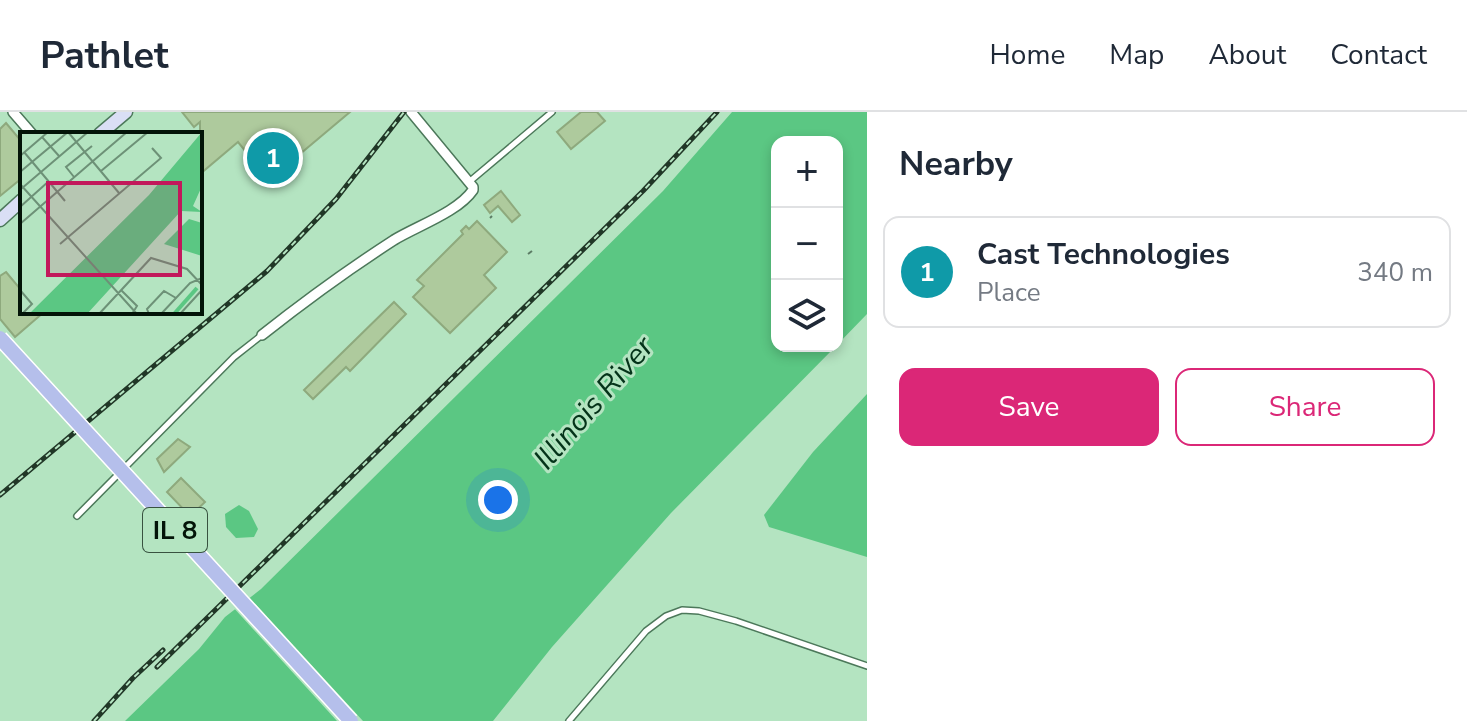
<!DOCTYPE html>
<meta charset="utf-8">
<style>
body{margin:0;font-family:"Nunito Sans",sans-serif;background:#f2f2f3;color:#1f2937}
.controls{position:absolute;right:24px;top:24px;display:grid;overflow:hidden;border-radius:16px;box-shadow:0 4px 12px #0003}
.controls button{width:72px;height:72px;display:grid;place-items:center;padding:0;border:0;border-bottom:2px solid #e0e1e3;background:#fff;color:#1f2937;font:40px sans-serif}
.you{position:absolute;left:498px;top:388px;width:28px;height:28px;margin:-20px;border:6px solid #fff;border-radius:50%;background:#1a73e8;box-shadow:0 0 0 12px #1a73e833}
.badge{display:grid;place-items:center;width:52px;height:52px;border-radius:50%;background:#db2777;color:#fff;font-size:26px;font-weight:700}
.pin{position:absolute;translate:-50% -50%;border:4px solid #fff;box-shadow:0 2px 8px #0006}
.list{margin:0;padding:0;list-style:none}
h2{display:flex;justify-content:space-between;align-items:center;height:104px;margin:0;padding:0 32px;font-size:34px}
h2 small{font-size:26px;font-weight:400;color:#747a83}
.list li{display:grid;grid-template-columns:52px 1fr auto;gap:24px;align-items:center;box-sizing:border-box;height:112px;margin:0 16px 16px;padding:0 16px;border:2px solid #e0e1e3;border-radius:16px}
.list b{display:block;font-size:30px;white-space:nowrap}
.list p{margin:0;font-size:26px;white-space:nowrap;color:#747a83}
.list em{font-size:26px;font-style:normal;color:#747a83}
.actions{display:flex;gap:16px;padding:24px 32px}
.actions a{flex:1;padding:18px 0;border:2px solid #db2777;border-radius:16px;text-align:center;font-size:28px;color:#db2777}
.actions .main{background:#db2777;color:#fff}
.icon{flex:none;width:44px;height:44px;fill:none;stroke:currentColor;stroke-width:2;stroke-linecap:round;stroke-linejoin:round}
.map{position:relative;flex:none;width:867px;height:609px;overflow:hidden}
header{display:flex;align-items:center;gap:48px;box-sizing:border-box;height:112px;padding:0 40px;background:#fff;border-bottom:2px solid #e0e1e3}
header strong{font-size:38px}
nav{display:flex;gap:44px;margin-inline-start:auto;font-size:28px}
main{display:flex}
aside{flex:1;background:#fff}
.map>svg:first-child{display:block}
.water{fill:#5bc783}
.pier{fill:#b4e4c1}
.building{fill:#aeca9d;stroke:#8ea97d;stroke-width:2}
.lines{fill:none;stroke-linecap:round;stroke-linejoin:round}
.service-casing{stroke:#4c785a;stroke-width:8}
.minor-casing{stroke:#4c785a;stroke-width:12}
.secondary-casing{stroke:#4c785a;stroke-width:15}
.path{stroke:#5c7c65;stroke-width:2;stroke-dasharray:6 6;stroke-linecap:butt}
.service{stroke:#fff;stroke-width:5}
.minor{stroke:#fff;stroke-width:9}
.secondary{stroke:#dadff5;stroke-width:12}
.rail-casing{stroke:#213727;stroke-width:5}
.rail{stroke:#b4e4c1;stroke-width:2;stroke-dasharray:6;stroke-linecap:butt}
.primary-bridge-casing{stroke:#fff;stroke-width:17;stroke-linecap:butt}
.primary-bridge{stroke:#b5bfeb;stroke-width:14}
.labels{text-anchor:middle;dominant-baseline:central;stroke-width:6;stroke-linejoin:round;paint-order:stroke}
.shield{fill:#b4e4c1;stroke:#385240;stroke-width:2}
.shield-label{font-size:26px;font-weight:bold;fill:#031408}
.water-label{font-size:30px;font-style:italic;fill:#043319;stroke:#b4e4c1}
.inset-river{fill:none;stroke:#5bc783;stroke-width:4}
.inset-road{fill:none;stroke:#6d9177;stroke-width:2}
.view{fill:#c2185b;fill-opacity:0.15;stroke:#c2185b;stroke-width:4}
.inset-edge{fill:none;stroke:#031408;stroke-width:4}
</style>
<header>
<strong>Pathlet</strong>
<nav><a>Home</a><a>Map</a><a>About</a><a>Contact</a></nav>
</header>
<main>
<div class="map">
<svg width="867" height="609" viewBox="0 0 867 609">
<rect width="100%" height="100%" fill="#b4e4c1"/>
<g class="water">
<polygon points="732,0 867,0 867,202 837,233 837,30 777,30 777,234 836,234 671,401 552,535 493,609 125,609 199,537 225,505 261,477 663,79"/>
<polygon points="867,282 867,445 769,415 764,403 813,340"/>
<polygon points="239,393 249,399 258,417 254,425 236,426 226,415 225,402"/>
</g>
<polygon class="pier" points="247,483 363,609 337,609 232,494"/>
<g class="building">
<polygon points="182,0 350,0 269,68 238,30 200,62 200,10 194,15"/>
<polygon points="581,0 597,0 605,9 571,37 557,20"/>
<polygon points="6,11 22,30 22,66 0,84 0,17"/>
<polygon points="501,79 520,103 512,110 498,94 490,101 484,93"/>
<polygon points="477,109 507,140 484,163 496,176 450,221 413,185 424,174 417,168 463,122 461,119 466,114 469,117"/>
<polygon points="6,160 22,179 22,200 44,200 15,225 0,207 0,164"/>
<polygon points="394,190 406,202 350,259 346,255 313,287 304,278"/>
<polygon points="178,327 190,335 164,360 157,347"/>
<polygon points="181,366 205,390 190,404 167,380"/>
</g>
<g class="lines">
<g class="service-casing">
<g id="service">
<polyline points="469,70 552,0"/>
<polyline points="77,404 234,245 262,223"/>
<polyline points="569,609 646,519 666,504 682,498 699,499 736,509 867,554"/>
</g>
</g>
<g class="minor-casing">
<g id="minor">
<polyline points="13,0 32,22"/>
<path d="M262,223C305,189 349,157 394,128C417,114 458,100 473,78V75L411,0"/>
</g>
</g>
<g class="secondary-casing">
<g id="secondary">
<polyline points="100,22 126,0"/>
<polyline points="0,108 22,88"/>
</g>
</g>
<g class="path">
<polyline points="490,106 492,104"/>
<polyline points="528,142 532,139"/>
</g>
<use href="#service" class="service"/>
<use href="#minor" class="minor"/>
<use href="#secondary" class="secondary"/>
<g class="rail-casing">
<g id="rail">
<polyline points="0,383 267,159 336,87 404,0"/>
<polyline points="157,555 643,79 717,0"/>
<polyline points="94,609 133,566 163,538"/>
</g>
</g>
<use href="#rail" class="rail"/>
<g class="primary-bridge-casing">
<polyline id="primary-bridge" points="0,226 351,609"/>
</g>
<use href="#primary-bridge" class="primary-bridge"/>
</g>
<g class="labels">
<rect class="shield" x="143" y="396" width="64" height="44" rx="6"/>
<g class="shield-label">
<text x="175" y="418">IL 8</text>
</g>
<g class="water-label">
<text transform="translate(594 291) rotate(-49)">Illinois River</text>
</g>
</g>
<g transform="translate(20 20)">
<rect width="182" height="182" fill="#b4e4c1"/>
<path d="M182,0V54L173,74L182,80L161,79L67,182H9L129,63ZM169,87L182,91V124L144,112Z" fill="#5bc783"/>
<path class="inset-river" d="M154,182L177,156"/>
<path class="inset-road" d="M22,5L39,24M4,20L45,69M0,24L28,0M73,29L107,0M81,39L128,0M0,40L48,0L99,61M54,45L46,35L72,14M0,52L117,182M1,57L68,0M0,75L29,49M0,92L73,29M40,112L141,26L132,16M0,158L12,172L2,182M101,158L117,174L112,182M79,182L131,126L167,137L182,153M129,182L127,177L144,159L156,166M141,182L170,151L182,146M160,182L182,158"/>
<path class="view" d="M28,51H160V143H28Z"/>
<rect width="182" height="182" class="inset-edge"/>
</g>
</svg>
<div class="controls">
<button>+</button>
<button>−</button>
<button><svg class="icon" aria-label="layers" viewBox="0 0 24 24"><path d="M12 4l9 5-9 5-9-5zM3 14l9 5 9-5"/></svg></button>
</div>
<div class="you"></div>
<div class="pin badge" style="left:273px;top:46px;background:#0f9aa8">1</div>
</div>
<aside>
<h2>Nearby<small></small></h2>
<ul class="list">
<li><span class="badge" style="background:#0f9aa8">1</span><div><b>Cast Technologies</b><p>Place</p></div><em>340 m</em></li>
</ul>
<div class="actions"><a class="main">Save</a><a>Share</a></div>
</aside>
</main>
